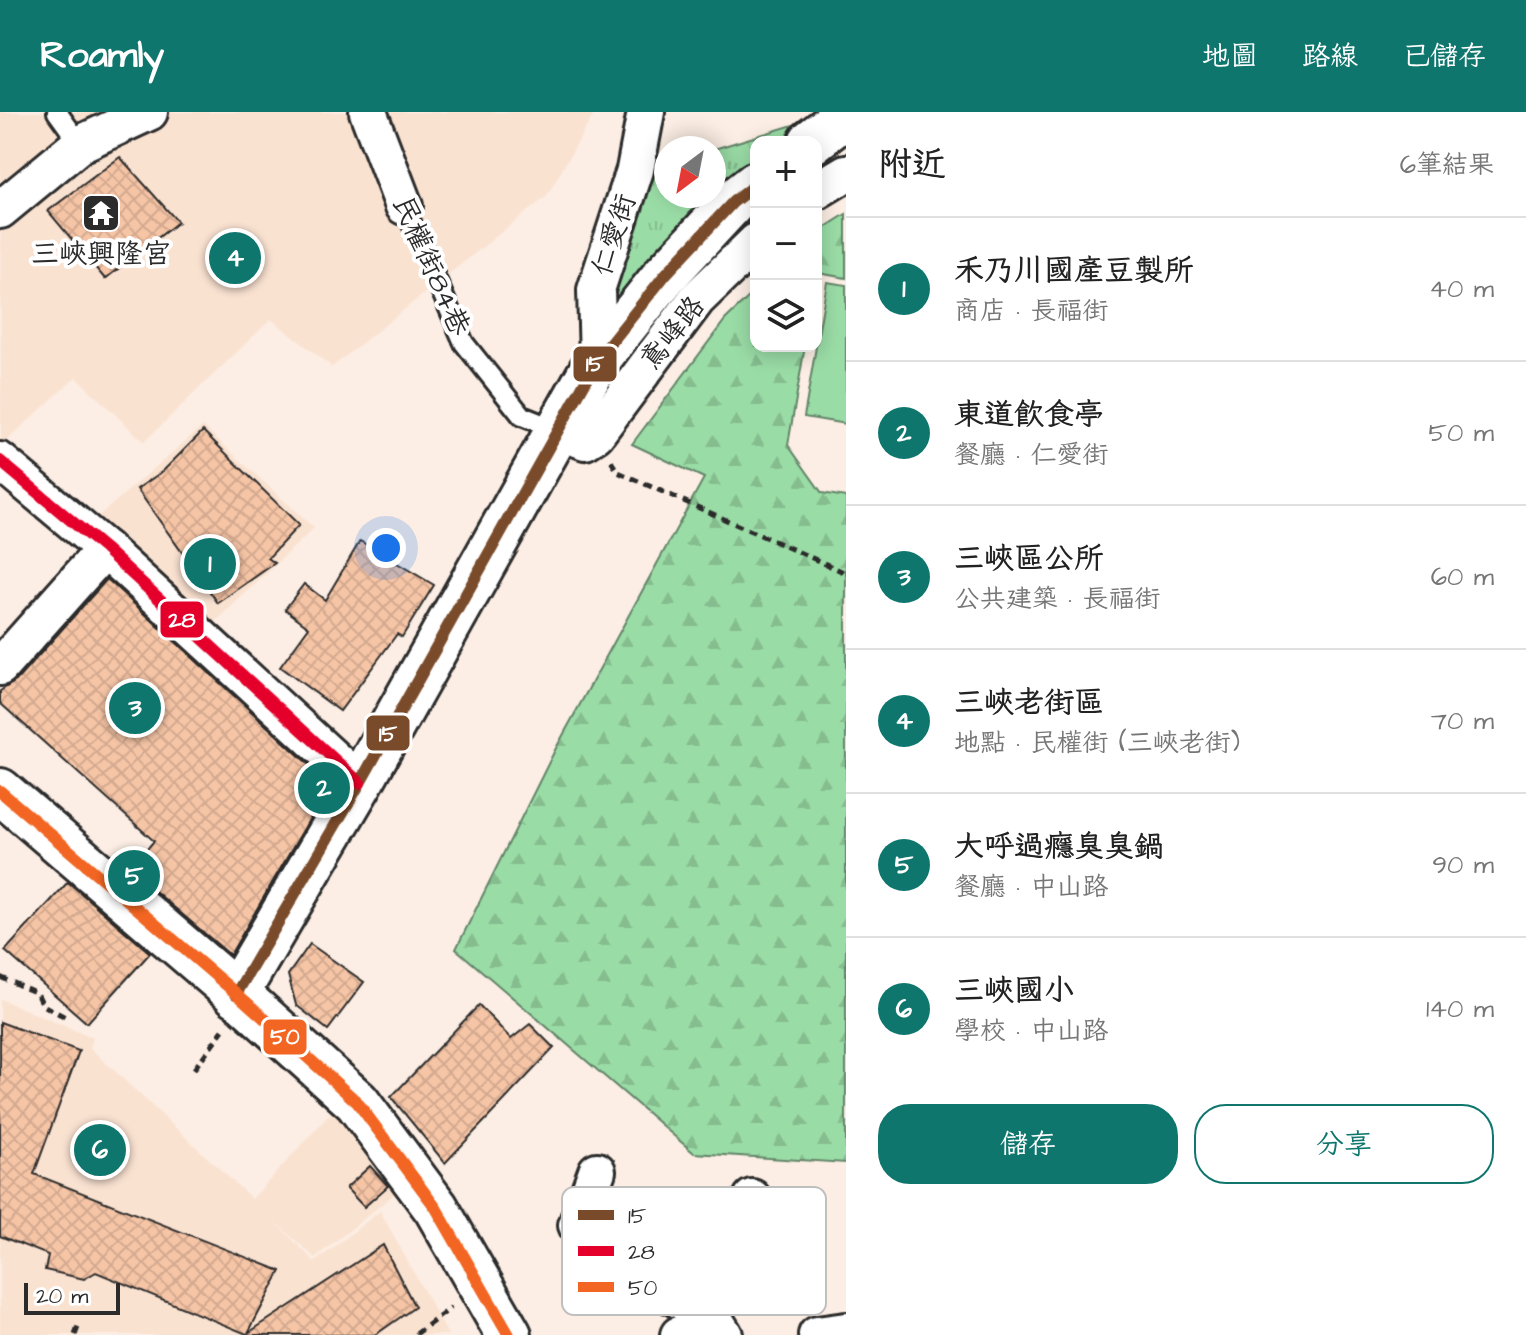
<!DOCTYPE html>
<html lang="zh-TW">
<meta charset="utf-8">
<style>
body{margin:0;font-family:"Architects Daughter","LXGW WenKai TC",sans-serif;background:#f6f6f6;color:#222}
.controls{position:absolute;right:24px;top:24px;display:grid;overflow:hidden;border-radius:16px;box-shadow:0 4px 20px #0003}
.controls button{width:72px;height:72px;display:grid;place-items:center;padding:0;border:0;border-bottom:2px solid #e0e0e0;background:#fff;color:#222;font:40px sans-serif}
.compass{position:absolute;left:654px;top:24px;width:72px;height:72px;border-radius:50%;background:#fff;box-shadow:0 4px 20px #0003;rotate:212deg}
.scale{position:absolute;left:24px;bottom:20px;width:96px;box-sizing:border-box;padding-left:8px;border:4px solid #2b2b2b;border-top:0;font-size:22px;line-height:28px;white-space:nowrap;color:#2b2b2b;-webkit-text-stroke:6px #fff;paint-order:stroke}
.you{position:absolute;left:386px;top:436px;width:28px;height:28px;margin:-20px;border:6px solid #fff;border-radius:50%;background:#1a73e8;box-shadow:0 0 0 12px #1a73e833}
.badge{display:grid;place-items:center;width:52px;height:52px;border-radius:50%;background:#0f766e;color:#fff;font-size:26px;font-weight:700}
.pin{position:absolute;translate:-50% -50%;border:4px solid #fff;box-shadow:0 2px 8px #0006}
.list{margin:0;padding:0;list-style:none}
h2{display:flex;justify-content:space-between;align-items:center;height:104px;margin:0;padding:0 32px;font-size:34px}
h2 small{font-size:26px;font-weight:400;color:#767676}
.list li{display:grid;grid-template-columns:52px 1fr auto;gap:24px;align-items:center;box-sizing:border-box;height:144px;padding:0 32px;border-top:2px solid #e0e0e0}
.list b{display:block;font-size:30px;white-space:nowrap}
.list p{margin:0;font-size:26px;white-space:nowrap;color:#767676}
.list em{font-size:26px;font-style:normal;color:#767676}
.actions{display:flex;gap:16px;padding:24px 32px}
.actions a{flex:1;padding:18px 0;border:2px solid #0f766e;border-radius:32px;text-align:center;font-size:28px;color:#0f766e}
.actions .main{background:#0f766e;color:#fff}
.icon{flex:none;width:44px;height:44px;fill:none;stroke:currentColor;stroke-width:2;stroke-linecap:round;stroke-linejoin:round}
.map{position:relative;flex:none;width:846px;height:1223px;overflow:hidden}
header{display:flex;align-items:center;gap:48px;box-sizing:border-box;height:112px;padding:0 40px;background:#0f766e;color:#fff}
header strong{font-size:38px}
nav{display:flex;gap:44px;margin-inline-start:auto;font-size:28px}
main{display:flex}
aside{flex:1;background:#fff}
.map>svg:first-child{display:block}
.built{fill:#fae2d1}
.grass{fill:url(#grass-tufts);stroke:#628468;stroke-width:2}
.forest{fill:url(#forest-firs);stroke:#628468;stroke-width:2}
.garden{fill:#9adca6;stroke:#628468;stroke-width:2}
.building{fill:url(#building-cross-hatch);stroke:#2b2b2b;stroke-width:2}
.lines{fill:none;stroke-linecap:round;stroke-linejoin:round}
.lane-casing{stroke:#2b2b2b;stroke-width:24}
.street-casing{stroke:#2b2b2b;stroke-width:42}
.secondary-casing{stroke:#2b2b2b;stroke-width:50}
.path{stroke:#2b2b2b;stroke-width:5;stroke-dasharray:8 6;stroke-linecap:butt}
.lane{stroke:#fff;stroke-width:18}
.street{stroke:#fff;stroke-width:36}
.secondary{stroke:#fff;stroke-width:44}
.bus-1-casing{stroke:#fff;stroke-width:18}
.bus-2-casing{stroke:#fff;stroke-width:18}
.bus-3-casing{stroke:#fff;stroke-width:18}
.bus-1{stroke:#7a4b2a;stroke-width:12}
.bus-2{stroke:#e4002b;stroke-width:12}
.bus-3{stroke:#f26522;stroke-width:12}
.labels{text-anchor:middle;dominant-baseline:central;stroke-width:8;stroke-linejoin:round;paint-order:stroke}
.street-label{font-size:28px;fill:#2b2b2b;stroke:#fff}
.poi-label{font-size:28px;fill:#2b2b2b;stroke:#fff}
.key{fill:#fff;stroke:#bfbfbf;stroke-width:2}
.key-label{font-size:22px;fill:#2b2b2b}
.line-badge{stroke:#fff;stroke-width:3}
.badge-label{font-size:22px;text-anchor:middle;font-weight:bold;fill:#fff}
</style>
<header>
<strong>Roamly</strong>
<nav><a>地圖</a><a>路線</a><a>已儲存</a></nav>
</header>
<main>
<div class="map">
<svg width="846" height="1223" viewBox="0 0 846 1223">
<defs>
<pattern id="grass-tufts" width="24" height="20" patternUnits="userSpaceOnUse" patternTransform="scale(2)"><rect width="24" height="20" fill="#9adca6"/><path d="M3 7l-1-3M5 7V3M7 7l1-3M15 17l-1-3M17 17v-4M19 17l1-3" fill="none" stroke="#85bd8f"/></pattern>
<pattern id="forest-firs" width="22" height="20" patternUnits="userSpaceOnUse" patternTransform="scale(2)"><rect width="22" height="20" fill="#9adca6"/><path d="M5 1l3.5 6h-7zM16 11l3.5 6h-7z" fill="#85bd8f"/></pattern>
<pattern id="building-cross-hatch" width="8" height="8" patternUnits="userSpaceOnUse" patternTransform="scale(2)"><rect width="8" height="8" fill="#f6c5a6"/><path d="M0 0l8 8M0 8l8-8" fill="none" stroke="#d3a98f"/></pattern>
</defs>
<rect width="100%" height="100%" fill="#fceee4"/>
<filter id="ink" filterUnits="userSpaceOnUse"><feTurbulence type="fractalNoise" baseFrequency=".0125" numOctaves="2"/><feDisplacementMap in="SourceGraphic" scale="16" xChannelSelector="R" yChannelSelector="G"/><feConvolveMatrix kernelMatrix="1 2 1 2 8 2 1 2 1" color-interpolation-filters="sRGB"/></filter>
<g filter="url(#ink)">
<g class="built">
<polygon points="0,0 595,0 547,84 332,255 271,207 144,330 76,265 1,334"/>
<polygon points="203,314 314,416 205,520 87,414"/>
<polygon points="0,887 93,926 90,936 252,1087 338,993 402,1076 315,1146 275,1110 315,1150 380,1099 448,1223 0,1223"/>
</g>
<polygon class="grass" points="813,7 784,30 756,30 756,52 608,205 605,196 655,55 666,52 666,84 714,84 714,37"/>
<g class="forest">
<polygon points="846,102 846,166 818,161 816,171 816,121"/>
<polygon points="756,178 756,234 805,234 788,333 822,381 846,385 846,1051 694,1041 456,837 555,638 704,366 632,332 725,208"/>
</g>
<polygon class="garden" points="827,170 846,173 846,312 804,305"/>
<g class="building">
<polygon points="120,45 178,110 105,167 48,99"/>
<polygon points="203,319 299,413 268,446 275,451 218,491 137,377 163,359"/>
<polygon points="360,429 434,473 402,525 397,522 340,599 280,555 309,515 285,497 304,472 325,488"/>
<polygon points="107,467 330,672 230,843 129,757 154,729 0,591 0,579 16,569"/>
<polygon points="68,770 150,841 87,911 5,839"/>
<polygon points="310,832 364,870 328,918 296,893 288,863"/>
<polygon points="479,893 511,927 530,912 554,936 445,1051 391,985"/>
<polygon points="0,910 79,939 34,1062 281,1159 248,1221 383,1133 415,1195 375,1223 246,1223 247,1222 96,1160 84,1167 45,1158 48,1143 0,1124"/>
<polygon points="370,1054 388,1074 364,1095 346,1076"/>
</g>
<g class="lines">
<g class="lane-casing">
<g id="lane">
<polyline points="57,0 80,32"/>
<polyline points="404,94 464,231 522,304 557,318"/>
</g>
</g>
<g class="street-casing">
<g id="street">
<polyline points="368,0 404,94"/>
<polyline points="816,79 846,61"/>
<polyline points="0,98 80,32 149,0"/>
<polyline points="598,247 596,178 635,58 646,0"/>
<polyline points="557,318 585,329 596,322 697,187 756,130"/>
<polyline points="0,349 105,437 360,671"/>
<polyline points="0,555 105,437"/>
<polyline points="597,1059 577,1113 589,1138 702,1200 716,1210 724,1223"/>
<polyline points="702,1200 752,1086"/>
<polyline points="679,1223 698,1223"/>
<polyline points="817,1223 846,1219"/>
</g>
</g>
<g class="secondary-casing">
<g id="secondary">
<polyline points="811,30 846,3"/>
<polyline points="0,679 245,889 357,990 436,1096 509,1223"/>
<polyline points="236,882 360,671 598,247 665,163 733,90 756,72"/>
</g>
</g>
<g class="path">
<polyline points="611,349 618,360 846,461"/>
<polyline points="0,865 37,881 43,893 67,906"/>
<polyline points="194,957 223,918"/>
<polyline points="416,1222 451,1196"/>
<polyline points="75,1223 80,1210"/>
</g>
<use href="#lane" class="lane"/>
<use href="#street" class="street"/>
<use href="#secondary" class="secondary"/>
<g class="bus-1-casing">
<polyline id="bus-1" points="236,882 360,671 598,247 665,163 733,90 756,72"/>
</g>
<g class="bus-2-casing">
<polyline id="bus-2" points="0,349 105,437 360,671"/>
</g>
<g class="bus-3-casing">
<polyline id="bus-3" points="0,679 245,889 357,990 436,1096 509,1223"/>
</g>
<use href="#bus-1" class="bus-1"/>
<use href="#bus-2" class="bus-2"/>
<use href="#bus-3" class="bus-3"/>
</g>
</g>
<defs>
<g id="temple-square" transform="scale(2)"><rect x="-9" y="-9" width="18" height="18" rx="4" fill="#2b2b2b" stroke="#fff"/><path d="M0-6L5-2H3V0L6.5 2.5H4V6H1.5V3h-3V6H-4V2.5H-6.5L-3 0V-2H-5Z" fill="#fff"/></g>
</defs>
<g fill-rule="evenodd">
<use href="#temple-square" x="101" y="101"/>
</g>
<g class="labels">
<g class="street-label">
<text transform="translate(614 123) rotate(-72)">仁愛街</text>
<text transform="translate(431 154) rotate(66)">民權街84巷</text>
<text transform="translate(673 221) rotate(-52)">鳶峰路</text>
</g>
<g class="poi-label">
<text x="101" y="142">三峽興隆宮</text>
</g>
</g>
<rect x="562" y="1075" width="264" height="128" rx="12" class="key"/>
<rect x="578" y="1098" width="36" height="10" fill="#7a4b2a"/>
<rect x="578" y="1134" width="36" height="10" fill="#e4002b"/>
<rect x="578" y="1170" width="36" height="10" fill="#f26522"/>
<g class="key-label">
<text x="628" y="1111">15</text>
<text x="628" y="1147">28</text>
<text x="628" y="1183">50</text>
</g>
<g class="line-badge">
<rect x="572" y="233" width="46" height="38" rx="8" fill="#7a4b2a"/>
<rect x="159" y="488" width="46" height="39" rx="8" fill="#e4002b"/>
<rect x="365" y="602" width="46" height="38" rx="8" fill="#7a4b2a"/>
<rect x="262" y="906" width="46" height="38" rx="8" fill="#f26522"/>
</g>
<g class="badge-label">
<text x="595" y="259">15</text>
<text x="182" y="515">28</text>
<text x="388" y="629">15</text>
<text x="285" y="932">50</text>
</g>
</svg>
<div class="controls">
<button>+</button>
<button>−</button>
<button><svg class="icon" aria-label="layers" viewBox="0 0 24 24"><path d="M12 4l9 5-9 5-9-5zM3 14l9 5 9-5"/></svg></button>
</div>
<svg class="compass" viewBox="-18 -18 36 36"><path d="M0-13l5 13h-10z" fill="#e53935"/><path d="M0 13l5-13h-10z" fill="#767676"/></svg>
<div class="scale">20 m</div>
<div class="you"></div>
<div class="pin badge" style="left:210px;top:452px">1</div>
<div class="pin badge" style="left:324px;top:676px">2</div>
<div class="pin badge" style="left:135px;top:596px">3</div>
<div class="pin badge" style="left:235px;top:146px">4</div>
<div class="pin badge" style="left:134px;top:764px">5</div>
<div class="pin badge" style="left:100px;top:1038px">6</div>
</div>
<aside>
<h2>附近<small>6筆結果</small></h2>
<ul class="list">
<li><span class="badge">1</span><div><b>禾乃川國產豆製所</b><p>商店 · 長福街</p></div><em>40 m</em></li>
<li><span class="badge">2</span><div><b>東道飲食亭</b><p>餐廳 · 仁愛街</p></div><em>50 m</em></li>
<li><span class="badge">3</span><div><b>三峽區公所</b><p>公共建築 · 長福街</p></div><em>60 m</em></li>
<li><span class="badge">4</span><div><b>三峽老街區</b><p>地點 · 民權街 (三峽老街)</p></div><em>70 m</em></li>
<li><span class="badge">5</span><div><b>大呼過癮臭臭鍋</b><p>餐廳 · 中山路</p></div><em>90 m</em></li>
<li><span class="badge">6</span><div><b>三峽國小</b><p>學校 · 中山路</p></div><em>140 m</em></li>
</ul>
<div class="actions"><a class="main">儲存</a><a>分享</a></div>
</aside>
</main>
